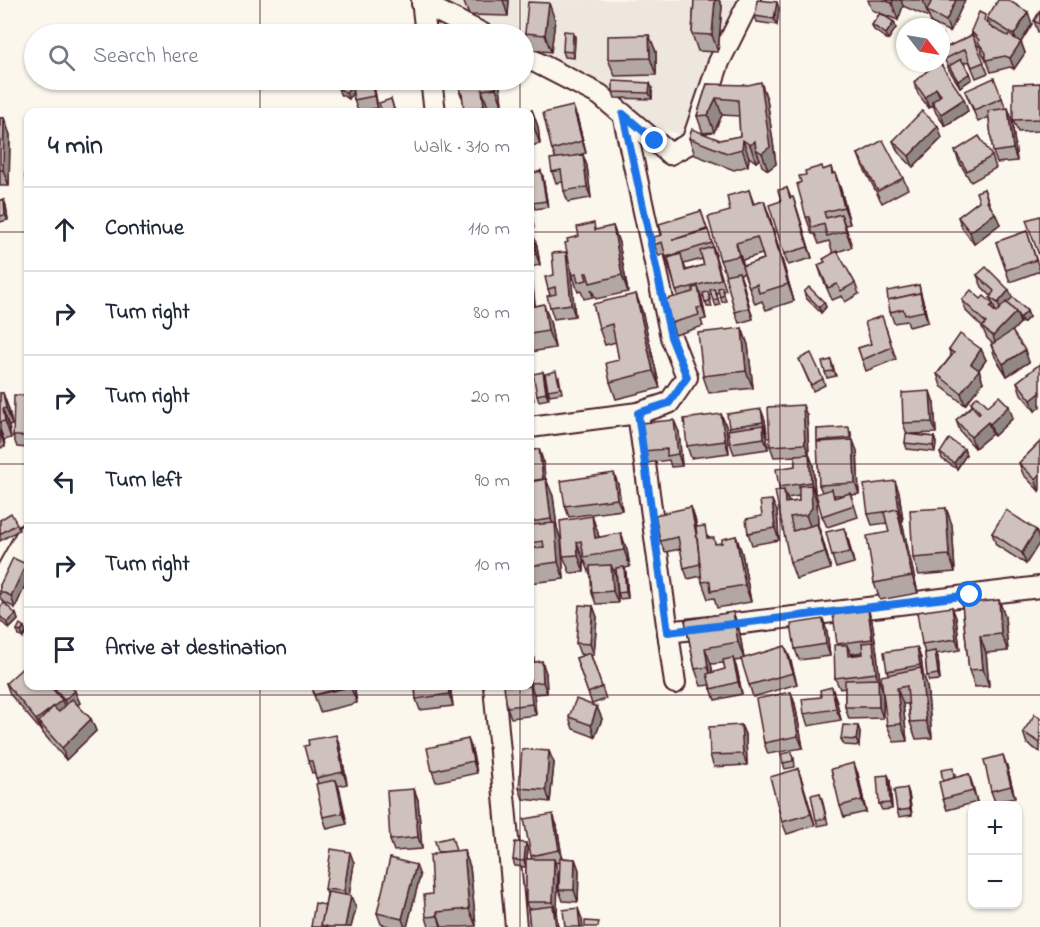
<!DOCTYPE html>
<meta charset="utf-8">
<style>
body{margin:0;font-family:"Indie Flower",sans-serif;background:#f2f2f3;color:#1f2937}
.controls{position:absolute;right:18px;bottom:18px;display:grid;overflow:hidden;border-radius:12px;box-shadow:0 2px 4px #0004}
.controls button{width:54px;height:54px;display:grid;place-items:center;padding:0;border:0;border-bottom:2px solid #e0e1e3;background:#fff;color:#1f2937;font:30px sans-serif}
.compass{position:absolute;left:896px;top:18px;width:54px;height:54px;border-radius:50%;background:#fff;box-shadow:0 2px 4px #0004;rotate:121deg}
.stop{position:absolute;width:18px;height:18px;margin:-14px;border:4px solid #1a73e8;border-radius:50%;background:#fff}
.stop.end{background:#1a73e8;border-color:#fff;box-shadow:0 2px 6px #0008}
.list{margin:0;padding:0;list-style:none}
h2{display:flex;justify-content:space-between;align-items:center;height:78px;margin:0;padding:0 24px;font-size:26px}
h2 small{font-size:20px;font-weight:400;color:#747a83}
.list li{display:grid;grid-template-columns:39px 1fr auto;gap:18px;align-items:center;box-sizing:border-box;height:84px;padding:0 24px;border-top:2px solid #e0e1e3}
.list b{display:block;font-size:22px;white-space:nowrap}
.list em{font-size:20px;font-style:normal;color:#747a83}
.icon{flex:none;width:33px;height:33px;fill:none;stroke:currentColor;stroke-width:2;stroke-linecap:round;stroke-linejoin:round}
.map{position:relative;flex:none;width:1040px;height:927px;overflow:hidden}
.search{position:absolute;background:#fff;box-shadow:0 2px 4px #0004;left:24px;top:24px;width:510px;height:66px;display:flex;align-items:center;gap:15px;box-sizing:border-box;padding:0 21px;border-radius:33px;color:#747a83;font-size:22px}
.panel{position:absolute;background:#fff;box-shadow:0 2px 4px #0004;left:24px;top:108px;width:510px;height:582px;border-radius:12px}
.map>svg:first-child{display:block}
.built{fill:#eee7de}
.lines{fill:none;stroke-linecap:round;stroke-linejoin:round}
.minor-casing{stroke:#4a1f2b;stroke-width:24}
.minor{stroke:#fbf7ec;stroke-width:20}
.wall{fill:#b2a7a2;stroke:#4a1f2b;stroke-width:1.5;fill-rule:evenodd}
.shaded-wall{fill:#918884;stroke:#4a1f2b;stroke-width:1.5}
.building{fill:#cfc2bc;stroke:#4a1f2b;stroke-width:1.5}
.route{stroke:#1a73e8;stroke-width:8}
.grid{fill:none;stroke:#4a1f2b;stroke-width:1.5;stroke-opacity:0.55}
</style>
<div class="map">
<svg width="1040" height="927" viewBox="0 0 1040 927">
<rect width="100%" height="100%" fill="#fbf7ec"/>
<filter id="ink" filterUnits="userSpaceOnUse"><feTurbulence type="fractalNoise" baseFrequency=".0167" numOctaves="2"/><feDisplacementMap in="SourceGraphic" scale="12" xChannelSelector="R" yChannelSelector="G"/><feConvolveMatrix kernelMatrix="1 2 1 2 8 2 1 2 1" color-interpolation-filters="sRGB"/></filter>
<g filter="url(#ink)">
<polygon class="built" points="447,0 740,0 685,137 650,123 524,53 524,34 491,34 448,10"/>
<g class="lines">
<g class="minor-casing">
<g id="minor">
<polyline points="422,0 426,34"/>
<polyline points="422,3 483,34"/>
<polyline points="524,56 600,95 670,154 692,142 719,62 750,0"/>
<polyline points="431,80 435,112"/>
<polyline points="638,413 675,683"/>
<polyline points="530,427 638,413 669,403 687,377 671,337 623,114"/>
<polyline points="0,583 28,533"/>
<polyline points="668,632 1040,587"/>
<polyline points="494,686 516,927"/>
</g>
</g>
<use href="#minor" class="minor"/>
</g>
<g class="wall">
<polygon points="463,0 509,0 508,16 469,15"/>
<polygon points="694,0 719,0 722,6 718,52 698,51 692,34"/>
<polygon points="868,0 965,0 950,32 931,23 929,17 903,6 898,20 882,14 894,22 896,28 888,40 874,30 872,25 880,13 872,10"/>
<polygon points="779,8 777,25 757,22 755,16"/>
<polygon points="1040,11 1040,33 1038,32 1034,21"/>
<polygon points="987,18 1032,24 1021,42 1025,53 1014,69 1010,67 991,72 986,59 982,53 981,48 975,43 971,31 988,22"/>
<polygon points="555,20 551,52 531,50 525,33"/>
<polygon points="573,32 575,37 574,58 565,57 563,51"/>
<polygon points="649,35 656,52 656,75 615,76 608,59"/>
<polygon points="972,35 988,73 976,78 969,61 964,63 970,73 972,79 960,87 949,70 941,50"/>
<polygon points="937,63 968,111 945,126 936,113 933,105 929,108 918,94 914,82"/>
<polygon points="351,80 373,80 378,108 358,111 354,100 353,92 349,99 340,94 338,88 352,90"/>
<polygon points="1040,83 1040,131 1018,132 1013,120"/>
<polygon points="707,84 767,99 776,164 768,170 762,166 760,159 756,162 749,157 748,166 734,170 695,155 689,138 720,140 740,136 739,116 722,115 714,132 703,133 697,116"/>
<polygon points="500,86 502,105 488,107 489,112 465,112 463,99 460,93"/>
<polygon points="652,88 652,99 615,98 613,92"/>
<polygon points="965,91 1002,98 1006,109 1008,108 1012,120 1017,161 997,163 993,152 989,117 978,122"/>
<polygon points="391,99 395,112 382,112"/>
<polygon points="532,110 538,127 540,144 530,146 530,112"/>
<polygon points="577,117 586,153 575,156 583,155 587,166 591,198 568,202 564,191 563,182 556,183 552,172 556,159 552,150"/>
<polygon points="0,118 4,118 10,135 9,186 0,186"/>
<polygon points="942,138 913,167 898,152 893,141"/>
<polygon points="28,150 28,187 25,178"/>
<polygon points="955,151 992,156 996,168 971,182 959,162"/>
<polygon points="858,154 903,178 908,189 882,203 862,165"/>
<polygon points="831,167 833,173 835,173 841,190 850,224 845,225 852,247 837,252 855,283 859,294 845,302 842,296 832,300 822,277 818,265 824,263 833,253 829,241 819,244 815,234 812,234 806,217 801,182 823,170"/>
<polygon points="541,171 543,177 548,207 535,209 533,203"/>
<polygon points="787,188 791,198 797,209 812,258 788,265 784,254 781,201"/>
<polygon points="984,189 991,207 1000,224 974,244 962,228 958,217 979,201"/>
<path d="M749,190L754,204L764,201L770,218L794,301L766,310L762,301L755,304L744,273L740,274L753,319L739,323L735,312L726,275L720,260L730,211ZM762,254L764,259L744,266L742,260Z"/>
<polygon points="0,200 4,200 6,206 8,220 0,222"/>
<polygon points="530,209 532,215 534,228 530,229"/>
<path d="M701,211L716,255H715L726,290L723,291L726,301L722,302L719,292L716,293L720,305L716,306L711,294L709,295L712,307H707L704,296L701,297L706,319L701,320L703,326L675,335L671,323L678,296L665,254L659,256L654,245L662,235ZM702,259L704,265L686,270L684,264Z"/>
<polygon points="613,226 619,243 628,292 596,299 592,290 591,290 593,297 584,299 581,291 578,292 570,267 575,316 554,319 550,307 550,295 548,289 554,275 569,260 568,242 579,236"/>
<polygon points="1027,231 1040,271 1010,282 996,242"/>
<polygon points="533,234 537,246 540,265 530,267 535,306 550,321 555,348 530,352 530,235"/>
<polygon points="977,275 1009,290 1012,298 1027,311 1029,317 1023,323 1019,320 1020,323 1012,331 1029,362 1007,376 995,357 991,345 993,344 987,338 982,327 966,311 962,300 981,299 992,303 990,298 991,296 982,287"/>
<polygon points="919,285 928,322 909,327 907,321 894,323 890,312"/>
<polygon points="804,292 824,302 826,307 821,313 806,298"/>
<polygon points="636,294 642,311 660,388 616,399 610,382 619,360 616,342 605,345 599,328"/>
<polygon points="742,328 748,345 753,388 709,393 703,376"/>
<polygon points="886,328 896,359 866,371 858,348 871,344"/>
<polygon points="981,349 986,360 979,370 983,382 965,405 941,386 937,374 951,356 949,350"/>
<polygon points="799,359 823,379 825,385 813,391"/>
<polygon points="831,360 836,376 827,378 825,372"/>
<polygon points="1040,364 1035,411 1021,394 1017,382"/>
<polygon points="543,372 545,377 549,399 539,401 537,395"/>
<polygon points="559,377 562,393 550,395 548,390"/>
<polygon points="530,385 534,400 530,402"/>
<polygon points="0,393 3,393 9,410 12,425 9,426 11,438 4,440 5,447 0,448"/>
<polygon points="28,396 28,448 17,447 13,436"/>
<polygon points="971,402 988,406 1013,418 994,436 992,434 975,448 960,431 956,420 972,406"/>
<polygon points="934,403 936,433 910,434 934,437 936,443 935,452 907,449 905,443 907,434 903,423"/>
<polygon points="721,414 726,426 729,453 691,458 687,446"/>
<path d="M807,416L809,454L813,465L815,493H814L817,502L818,525L823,541L831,569L796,579L790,562L779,487L795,466V456L774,457L770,446ZM799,496V501L789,502L787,498Z"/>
<polygon points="765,420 768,449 734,454 730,443 729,427"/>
<path d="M817,429L851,432L852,440L857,451L859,494L851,495L858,517L827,527L822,516V492L819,485ZM834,495H845L835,498Z"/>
<polygon points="679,432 682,466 671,467 669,460 647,463 643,451"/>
<polygon points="1040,442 1039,491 1023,474 1019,463"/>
<polygon points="530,445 531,451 539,449 543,461 545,480 553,496 557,528 561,540 564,579 530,583"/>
<polygon points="964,449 966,455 957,469 942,459 940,453"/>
<polygon points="618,484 622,510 569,517 565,506"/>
<polygon points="899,492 903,521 901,521 918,593 880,600 874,583 889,532 887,523 872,525 868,514"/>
<polygon points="691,507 695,519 697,527 716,544 722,543 736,536 742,553 751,602 717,608 714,598 708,599 702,582 701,576 688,579 684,568 681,549 665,552 660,541"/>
<polygon points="946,508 952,525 955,572 919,575 913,558"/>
<polygon points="777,511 779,540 752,545 748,533 762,516"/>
<polygon points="592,516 599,537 627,550 630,567 625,568 626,572 628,598 620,599 618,593 616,570 613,570 616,576 618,603 596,604 592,593 591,574 590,574 584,559 584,572 570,573 563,556"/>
<polygon points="0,520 17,524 19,530 0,541"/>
<polygon points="1036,530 1026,564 996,545 992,533"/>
<polygon points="848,539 854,563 836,568 832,556"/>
<polygon points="28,571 28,579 15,608 2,601 0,597 0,585"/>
<polygon points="999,600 1005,617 1008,651 986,653 989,686 975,687 969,670 962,604"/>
<polygon points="593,606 597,617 594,655 591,655 606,699 592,704 576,658 586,655 580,654 576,643"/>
<polygon points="0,607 16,614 18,620 9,629 0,620"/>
<polygon points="952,607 956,618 960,650 936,654 938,657 940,680 929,681 927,676 925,653 922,644"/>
<polygon points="530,608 531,630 530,630 534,662 546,673 547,693 534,694 536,715 511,718 507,707 530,686"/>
<path d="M868,609L872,621L877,653L880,683L883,691V718L849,719L845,707V688L840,689L835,678L837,644ZM863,652V654L851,655V654Z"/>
<path d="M733,612L739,629L744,658H790L797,684L753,697L742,660L734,661L737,669L742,694L715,700L710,685L701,686L695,669L685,620ZM724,663L725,669L713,673L711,664Z"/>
<polygon points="24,627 26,633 23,638 19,636 17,630"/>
<polygon points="827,631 830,656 799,660 795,649"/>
<polygon points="921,658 923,674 927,685 932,738 916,739 910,722 908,704 903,704 907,741 894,742 887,725 888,674 887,671"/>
<polygon points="6,683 47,687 48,686 47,686 71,686 80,703 77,705 91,719 96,731 66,760 43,733 42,730 41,731 10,694"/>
<polygon points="354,686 357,703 320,712 314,695"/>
<polygon points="415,686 450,686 453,706 420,710 416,699"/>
<polygon points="836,699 841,720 808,726 804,714"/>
<polygon points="795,704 803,748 768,754 764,743"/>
<polygon points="597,707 602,719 595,737 573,729 569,717"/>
<polygon points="1040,718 1040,752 1027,744 1023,732"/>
<polygon points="741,725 746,737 747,765 714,767 710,755"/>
<polygon points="858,726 860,732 859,746 844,745 841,739"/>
<polygon points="468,739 472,750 477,773 436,782 432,771"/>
<polygon points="340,746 347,784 338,786 347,824 327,829 323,817 318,784 315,772 312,773 308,761"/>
<polygon points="794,758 795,767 785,769 783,763"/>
<polygon points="554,763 550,802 523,799 519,788"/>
<polygon points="1007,766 1015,798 995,802 991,791"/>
<polygon points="798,769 815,825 787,834 782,822"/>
<polygon points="858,774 866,812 844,817 840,806"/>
<polygon points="955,774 955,778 969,774 977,802 947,810 943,799 943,781"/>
<polygon points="888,775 890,780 892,809 882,810 879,804"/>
<polygon points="907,788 909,794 912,815 899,817 897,811"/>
<polygon points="414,789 418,800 422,849 394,851 390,840"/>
<polygon points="822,799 828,824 818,826 816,820"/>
<polygon points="557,826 562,858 575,859 579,870 578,902 563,901 559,890 560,862 555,863 558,871 557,914 556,914 558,927 530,927 528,909 526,902 526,867 515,866 513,860 528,849 527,859 532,859 531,856"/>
<polygon points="464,850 470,867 476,926 463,927 429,927 426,917 456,851"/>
<polygon points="354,863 349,896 356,908 351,927 311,927 325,905 327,894 325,889"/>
<polygon points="420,876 407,927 392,927 381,924 377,913"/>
</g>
<g class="shaded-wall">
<polygon points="503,0 509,0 508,16"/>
<polygon points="715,0 719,0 722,6 718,52 712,35"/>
<polygon points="893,0 901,0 903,6 898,20 892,3"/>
<polygon points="923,0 937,0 927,11 929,18"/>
<polygon points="956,0 965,0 950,32 946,21"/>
<polygon points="777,2 779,8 777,25 774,19"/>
<polygon points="549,3 555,20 551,52 545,35"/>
<polygon points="1028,12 1032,24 1021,42 1025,53 1014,69 1010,58 1018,46 1014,35"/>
<polygon points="894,22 896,28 888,40 886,34"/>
<polygon points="573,32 575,37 574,58 572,52"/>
<polygon points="942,34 944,39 941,45 941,36"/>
<polygon points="649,35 656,52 656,75 650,58"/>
<polygon points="970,73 972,79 960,87 958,81"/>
<polygon points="371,80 373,80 378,108 374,96"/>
<polygon points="495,80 497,80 500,86 502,105 496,88"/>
<polygon points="761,82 767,99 776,164 768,170 762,153"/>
<polygon points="650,83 652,88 652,99 649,93"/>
<polygon points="351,86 353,92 349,99 346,93"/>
<polygon points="936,88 941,99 932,102 933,105 929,108 925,97"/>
<polygon points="482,90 488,107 489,112 486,112 484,106"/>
<polygon points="716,98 722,115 714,132 708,115"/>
<polygon points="964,99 968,111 945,126 941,114"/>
<polygon points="573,106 577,117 586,153 582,141"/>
<polygon points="1008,108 1012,120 1017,161 1013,149"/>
<polygon points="532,110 538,127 540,144 534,127"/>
<polygon points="4,118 10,135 9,186 3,170"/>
<polygon points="938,126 942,138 913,167 909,156"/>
<polygon points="743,140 749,157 748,166 742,149"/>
<polygon points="755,141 756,149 760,159 756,162 750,145"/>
<polygon points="583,155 587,166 591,198 587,187"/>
<polygon points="541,171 543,177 548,207 546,201"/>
<polygon points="835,173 841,190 850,224 844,207"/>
<polygon points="793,197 797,209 812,258 808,247"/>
<polygon points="4,200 6,206 8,220 5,215"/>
<polygon points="764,201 770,218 794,301 788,284"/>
<polygon points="995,213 1000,224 974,244 970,232"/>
<polygon points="841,214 847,231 852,247 846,231"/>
<polygon points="613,226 619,243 628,292 622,275"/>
<polygon points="533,234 537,246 540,265 536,254"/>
<polygon points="736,243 742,260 745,272 739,256"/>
<polygon points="566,252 570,263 575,316 571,304"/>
<polygon points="530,265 531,269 537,321 533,309 530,280"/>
<polygon points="739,272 743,283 753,319 749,308"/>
<polygon points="698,287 702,299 706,319 702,307"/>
<polygon points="1009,290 1014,301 1002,315 998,303"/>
<polygon points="920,293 924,304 928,322 924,311"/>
<polygon points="636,294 642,311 660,388 653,371"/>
<polygon points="824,302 826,307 821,313 819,307"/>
<polygon points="544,304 550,321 555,348 548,331"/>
<polygon points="993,304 997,315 990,307"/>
<polygon points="1027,311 1029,317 1023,323 1020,318"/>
<polygon points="1016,312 1020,323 997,348 993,336"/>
<polygon points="742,328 748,345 753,388 746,371"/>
<polygon points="981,349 986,360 978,371 979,370 983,382 965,405 961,393 971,364"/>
<polygon points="1025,350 1029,362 1007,376 1003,364"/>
<polygon points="543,372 545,377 549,399 546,393"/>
<polygon points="930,391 934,403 936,433 932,422"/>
<polygon points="3,393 9,410 12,425 6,408"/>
<polygon points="1040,393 1040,407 1035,411 1031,400"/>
<polygon points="803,405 807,416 809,455 805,444"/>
<polygon points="1009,406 1013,418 994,436 990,424"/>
<polygon points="3,409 9,426 11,438 5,421"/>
<polygon points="761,409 765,420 767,433 763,422"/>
<polygon points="721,414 726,426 729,453 725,441"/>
<polygon points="674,420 679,432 682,466 678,454"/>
<polygon points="988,422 992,434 975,448 971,437"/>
<polygon points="763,425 767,436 768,449 764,438"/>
<polygon points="0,429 4,440 5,447 0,433"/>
<polygon points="934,437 936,443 935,452 933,446"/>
<polygon points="853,440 857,451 859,494 855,483"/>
<polygon points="539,449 543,461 547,490 543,479"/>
<polygon points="964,449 966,455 957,469 954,463"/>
<polygon points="809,454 813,465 815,493 811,482"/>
<polygon points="614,473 618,484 622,510 617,499"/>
<polygon points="1040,474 1040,490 1039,491 1035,479"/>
<polygon points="546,479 553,496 557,528 561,540 564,579 558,562 555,530 551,519"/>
<polygon points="895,481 899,492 903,521 899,510"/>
<polygon points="811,485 817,502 818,525 823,541 831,569 825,552 812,532 806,515"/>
<polygon points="784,490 790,507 785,503"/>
<polygon points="772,500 777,511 779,540 775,528"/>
<polygon points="691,507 695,519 706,576 702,564"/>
<polygon points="946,508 952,525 955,572 949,555"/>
<polygon points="897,509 903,526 918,593 912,576"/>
<polygon points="592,516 598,533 602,554 595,538"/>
<polygon points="844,528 848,539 854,563 850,552"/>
<polygon points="1036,530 1040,542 1026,564 1022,553"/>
<polygon points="621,533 627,550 630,567 624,550"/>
<polygon points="736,536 742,553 751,602 745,585"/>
<polygon points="577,542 583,559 584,572 578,555"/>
<polygon points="26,564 28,571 28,579 15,608 11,596"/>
<polygon points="611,565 616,576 618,603 613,591"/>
<polygon points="624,567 626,572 628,598 626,592"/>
<polygon points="999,600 1005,617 1008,651 1001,634"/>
<polygon points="593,606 597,617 594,655 590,644"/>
<polygon points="952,607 956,618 960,650 956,639"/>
<polygon points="530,608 531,630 530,625"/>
<polygon points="868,609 872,621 877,653 880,683 883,691 883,718 879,707 878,680 876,673 873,642"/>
<polygon points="733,612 739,629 744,659 738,642"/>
<polygon points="16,614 18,620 9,629 7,623"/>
<polygon points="823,619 827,631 830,656 826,644"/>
<polygon points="24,627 26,633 23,638 21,632"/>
<polygon points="530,628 531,631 535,669 531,657 530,645"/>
<polygon points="980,636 986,653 989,686 983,669"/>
<polygon points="847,645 852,656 848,656"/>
<polygon points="785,646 790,658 797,684 793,673"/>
<polygon points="917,647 921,658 923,674 927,685 932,738 926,721 921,671"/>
<polygon points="705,648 711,664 714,684 708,667"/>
<polygon points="935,651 938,657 940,680 938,674"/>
<polygon points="733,658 737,669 742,694 738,682"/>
<polygon points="542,661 546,673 547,693 543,682"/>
<polygon points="530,683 534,694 536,715 532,704"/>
<polygon points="350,686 354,686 357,703"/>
<polygon points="448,686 450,686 453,706 449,694"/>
<polygon points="832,687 836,699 841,720 836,709"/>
<polygon points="897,688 903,704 907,741 901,724"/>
<polygon points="75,691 80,703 69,712 64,700"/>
<polygon points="791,692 795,704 803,748 798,736"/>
<polygon points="62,700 66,711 39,722 42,730 41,731 36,720"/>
<polygon points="597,707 602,719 595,737 591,725"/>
<polygon points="91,719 96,731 66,760 62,748"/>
<polygon points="741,725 746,737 747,765 743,754"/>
<polygon points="858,726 860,732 859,746 856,740"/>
<polygon points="336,735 340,746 347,784 343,772"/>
<polygon points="468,739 472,750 477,773 473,761"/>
<polygon points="549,751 554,763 550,802 546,790"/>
<polygon points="1003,755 1007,766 1015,798 1011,786"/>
<polygon points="854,763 858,774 866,812 862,800"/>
<polygon points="798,769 802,780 815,825 811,814"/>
<polygon points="969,774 973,786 977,802 973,791"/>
<polygon points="888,775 890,780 892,809 890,803"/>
<polygon points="336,780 340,791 347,824 343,813"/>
<polygon points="907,788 909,794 912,815 910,809"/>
<polygon points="414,789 418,800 422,849 418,837"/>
<polygon points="553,814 557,826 563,862 559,850"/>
<polygon points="526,843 528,849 526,867 524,861"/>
<polygon points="464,850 470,867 476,926 469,909"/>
<polygon points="350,852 354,863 348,903 344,891"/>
<polygon points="554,859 558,871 557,914 553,902"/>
<polygon points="575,859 579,870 578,902 574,890"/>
<polygon points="416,865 420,876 407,927 405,927 402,919"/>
<polygon points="351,896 356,908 351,927 345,927"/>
<polygon points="553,906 557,918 558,927 556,927"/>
<polygon points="578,908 582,919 583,927 580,927"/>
<polygon points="437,912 442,927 441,927"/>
</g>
<g class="building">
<polygon points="694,0 715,0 712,35 692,34"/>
<polygon points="757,0 777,2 774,19 755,16"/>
<polygon points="883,0 893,0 892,3"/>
<polygon points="932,0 956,0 946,21 927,11"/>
<polygon points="998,0 1008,0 1028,12 1014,35 987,18"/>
<polygon points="528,2 549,3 545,35 525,33"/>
<polygon points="1040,11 1040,24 1034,21"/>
<polygon points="979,12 985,15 984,21 990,23 989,26 1008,36 1009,34 1014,38 1021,42 1010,58 1005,56 986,60 986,53 978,42 979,40 971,31"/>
<polygon points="880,13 894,22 886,34 872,25"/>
<polygon points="564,31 573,32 572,52 563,51"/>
<polygon points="649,35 650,58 608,59 608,36"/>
<polygon points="972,35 984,62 972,67 965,49 945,59 941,50"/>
<polygon points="961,59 970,73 958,81 949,66"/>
<polygon points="937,63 940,63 964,99 941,114 932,102 941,95 936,88 925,97 914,82"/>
<polygon points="994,78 1002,98 974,110 965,91"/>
<polygon points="342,80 351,86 346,93 338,88"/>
<polygon points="351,80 371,80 374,96 354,100"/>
<polygon points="459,80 495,80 496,88 482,90 484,106 481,107 482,112 473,112 473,108 464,110 462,93 460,93"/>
<polygon points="613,81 650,83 649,93 613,92"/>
<polygon points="761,82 770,147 762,153 756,149 755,141 750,145 743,140 742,149 727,153 689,138 692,129 720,140 740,136 738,100 716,98 708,115 697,116 707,84 748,85"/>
<polygon points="1040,83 1040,119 1013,120 1013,84"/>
<polygon points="391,99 394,110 382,112 379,103"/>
<polygon points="573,106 582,141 552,150 543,113"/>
<polygon points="1008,108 1013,149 993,152 988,111"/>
<polygon points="532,110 534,127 530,128 530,112 511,112"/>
<polygon points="922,111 938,126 909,156 893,141"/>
<polygon points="0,118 4,118 3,170 0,170"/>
<polygon points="979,136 992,156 967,171 955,151"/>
<polygon points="883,140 903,178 878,191 858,154"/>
<polygon points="27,150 28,150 28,178 25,178"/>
<polygon points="583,155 587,187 564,191 561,170 552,172 550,159"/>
<polygon points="822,166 823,170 831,167 832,174 835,173 844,207 824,212 826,218 841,214 846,231 827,236 824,224 812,228 809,217 806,217 797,184 801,182 799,176 806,175 805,171"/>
<polygon points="541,171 546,201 533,203 530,182 530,174"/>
<polygon points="787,188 790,198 793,197 808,247 784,254 769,205 781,201 778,190"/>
<polygon points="984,189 988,201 987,202 995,213 970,232 958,217 979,201 976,192"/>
<polygon points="749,190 753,204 764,201 788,284 759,293 757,284 749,287 742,266 764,259 757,237 736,243 739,256 720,260 708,217 730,211 727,196"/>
<polygon points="0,200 4,200 5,215 0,216"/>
<polygon points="530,209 532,222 530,222"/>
<polygon points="701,211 707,229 672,240 708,230 712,243 666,257 662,242 654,245 653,237 662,235 659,224"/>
<polygon points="1040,216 1040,258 1026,220"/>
<polygon points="594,223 595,230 613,226 622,275 590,283 587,273 585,273 587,280 578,282 576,274 572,275 565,243 568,242 567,239 579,236 577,227"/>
<polygon points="1027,231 1036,260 1006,270 996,242"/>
<polygon points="533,234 536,254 530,255 530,235"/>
<polygon points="712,247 721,279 676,291 668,258 681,254 685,271 704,265 700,251"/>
<polygon points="837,251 855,283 841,291 837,284 828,288 818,265 825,262 823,259"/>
<polygon points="566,252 571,304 550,307 547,296 556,294 555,287 548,289 545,277 554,275 552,253"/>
<polygon points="986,267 1009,290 998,303 990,298 994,291 977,275"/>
<polygon points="739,272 749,308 735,312 725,275"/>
<polygon points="530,280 533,306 530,307"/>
<polygon points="919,285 921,296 920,293 888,300 887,291"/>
<polygon points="698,287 702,307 697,308 699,315 671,323 664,300 693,292 693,288"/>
<polygon points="722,287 724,295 720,297 718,288"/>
<polygon points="809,287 824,302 819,307 804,292"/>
<polygon points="714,289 718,299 713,300 710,290"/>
<polygon points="971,290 981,299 984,296 993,304 990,307 996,313 1006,302 1016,312 993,336 982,327 986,323 962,300"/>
<polygon points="708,292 710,301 705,302 703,293"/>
<polygon points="920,293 924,311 905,315 903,309 890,312 888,300"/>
<polygon points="636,294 653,371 610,382 606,363 619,360 612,324 599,328 593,304"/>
<polygon points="1013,297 1027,311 1020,318 1016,312 1007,303"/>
<polygon points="544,304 548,331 530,334 530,307"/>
<polygon points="882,316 892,347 862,360 858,348 871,344 865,322"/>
<polygon points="742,328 746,371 703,376 698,333"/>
<polygon points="1012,331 1025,350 1003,364 991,345"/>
<polygon points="960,334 981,349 971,364 979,370 961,393 937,374 954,353 949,350"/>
<polygon points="811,353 823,379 811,385 799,359"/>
<polygon points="831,360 833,371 825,372 822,362"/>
<polygon points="1040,364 1040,393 1031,400 1017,382"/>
<polygon points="556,371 560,388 548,390 545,374"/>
<polygon points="543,372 546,393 537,395 533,374"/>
<polygon points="930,391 932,422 903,423 902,393"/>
<polygon points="0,393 3,393 6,408 3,409 5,421 0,422"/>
<polygon points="14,395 28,396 28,436 13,436"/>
<polygon points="978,396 988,406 999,396 1009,406 990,424 988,422 971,437 956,420 972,406 979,414 980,412 971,402"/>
<polygon points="803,405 805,444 770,446 768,407"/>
<polygon points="761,409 763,422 729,427 727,414"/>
<polygon points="721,414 725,441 687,446 684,419"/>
<polygon points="674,420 678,454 667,456 667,449 643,451 641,423"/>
<polygon points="763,425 764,438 730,443 728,430"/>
<polygon points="849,427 850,438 817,441 817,429"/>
<polygon points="906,434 934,437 933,446 905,443"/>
<polygon points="949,439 964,449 954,463 940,453"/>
<polygon points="853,440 855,483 819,485 817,442"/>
<polygon points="1040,442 1040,474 1035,479 1019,463"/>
<polygon points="539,449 543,479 530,481 530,451"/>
<polygon points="809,454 811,482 779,487 776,469 795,466 795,455"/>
<polygon points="614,473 617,499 565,506 561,481"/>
<polygon points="546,479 551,519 530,522 530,482"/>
<polygon points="895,481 899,510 868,514 864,485"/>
<polygon points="811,485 812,508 806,515 790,517 793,531 817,524 825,552 790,562 775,491 784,490 785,503 799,501 799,486"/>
<polygon points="832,489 834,498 850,493 854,505 822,516 816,494"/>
<polygon points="772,500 775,528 748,533 746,519 762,516 760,501"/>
<polygon points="691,507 697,539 700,564 684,568 678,537 660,541 655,515"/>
<polygon points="946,508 949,555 913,558 910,510"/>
<polygon points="897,509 912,576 874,583 867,536 889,532 884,512"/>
<polygon points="1006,510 1036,530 1022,553 992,533"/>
<polygon points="11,513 17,524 0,534 0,520"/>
<polygon points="592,516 595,538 621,533 624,550 584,557 581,541 577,542 578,555 563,556 560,521"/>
<polygon points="555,523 558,562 530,566 530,549 544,547 543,541 530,543 530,525"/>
<polygon points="705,526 707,538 714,538 715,544 722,543 722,539 736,536 745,585 711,591 710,581 702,582 696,527"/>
<polygon points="844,528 850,552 832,556 826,532"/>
<polygon points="13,558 26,564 11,596 0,591 0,585"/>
<polygon points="611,565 613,591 592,593 590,566"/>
<polygon points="624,567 626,592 618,593 616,568"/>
<polygon points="999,600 1001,634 980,636 983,669 969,670 962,604"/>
<polygon points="4,603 16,614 7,623 0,616 0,607"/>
<polygon points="579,605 593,606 590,644 576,643"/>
<polygon points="952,607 956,639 922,644 917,612"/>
<polygon points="868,609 872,639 837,644 833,614"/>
<polygon points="733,612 738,642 705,648 708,667 695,669 685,620"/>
<polygon points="823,619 826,644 795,649 791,624"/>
<polygon points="20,624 24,627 21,632 17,630"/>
<polygon points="873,642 876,673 835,678 834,645 847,645 848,656 863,654 862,643"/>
<polygon points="785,646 793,673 749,685 741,659"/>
<polygon points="917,647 920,665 887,671 884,652"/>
<polygon points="935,651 938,674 927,676 925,653"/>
<polygon points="590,653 602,687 588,693 576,658"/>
<polygon points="733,658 738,682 711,689 707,674 725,669 723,660"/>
<polygon points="542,661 543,682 530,683 530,663"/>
<polygon points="28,663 28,686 43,686 46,688 49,686 50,686 62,700 36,720 6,683"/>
<polygon points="921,668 926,721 910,722 907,686 897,688 901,724 887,725 881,676"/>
<polygon points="878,679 879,707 845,707 845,680"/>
<polygon points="530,683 532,704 507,707 504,686 530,686"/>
<polygon points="52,686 71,686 75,691 64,700"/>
<polygon points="312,686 350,686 314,695"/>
<polygon points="415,686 448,686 449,694 416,699"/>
<polygon points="832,687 836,709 804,714 802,699 821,697 820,690"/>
<polygon points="791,692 798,736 764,743 756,699"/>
<polygon points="72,699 91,719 62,748 39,722 53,707 59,712"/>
<polygon points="576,699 597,707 591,725 569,717"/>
<polygon points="1035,714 1040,718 1040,743 1023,732"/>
<polygon points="741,725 743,754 710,755 709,727"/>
<polygon points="843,725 858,726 856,740 841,739"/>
<polygon points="336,735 343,772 316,778 312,761 308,761 304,746 309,745 308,740"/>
<polygon points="468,739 473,761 432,771 427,748"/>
<polygon points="522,749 549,751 546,790 519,788"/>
<polygon points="792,752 793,761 783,763 781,754"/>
<polygon points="1003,755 1011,786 991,791 984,760"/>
<polygon points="854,763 862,800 840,806 831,769"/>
<polygon points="953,768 954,778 943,781 941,770"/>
<polygon points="798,769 811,814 782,822 770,777"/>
<polygon points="969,774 973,791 943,799 939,782"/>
<polygon points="888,775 890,803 879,804 877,776"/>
<polygon points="336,780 343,813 323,817 316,784"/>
<polygon points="907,788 910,809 897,811 894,790"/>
<polygon points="414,789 418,837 390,840 387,791"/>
<polygon points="820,793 826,818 816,820 811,795"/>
<polygon points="553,814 559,850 531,856 524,819"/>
<polygon points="452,837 456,851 438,852 435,841"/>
<polygon points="515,842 526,843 524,861 513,860"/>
<polygon points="331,849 350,852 344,891 325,889"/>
<polygon points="464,850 469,909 437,912 437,916 426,917 424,895 432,894 430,855 434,855 434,853"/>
<polygon points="390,858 416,865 402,919 377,913"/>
<polygon points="560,858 575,859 574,890 559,890"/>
<polygon points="526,859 554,859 553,902 526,902"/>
<polygon points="328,892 351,896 345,927 329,927 321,925"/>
<polygon points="315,903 325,905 321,925 321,927 311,927"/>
<polygon points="553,906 556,927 530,927 528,909"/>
<polygon points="578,908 580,927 565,927 563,910"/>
<polygon points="585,921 599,922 598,927 585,927"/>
</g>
</g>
<g class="lines" filter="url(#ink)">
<polyline class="route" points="655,141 623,114 671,337 687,377 669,403 638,413 668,632 970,595"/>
</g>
<path class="grid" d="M260,0V34M520,0V34M780,0V927M260,80V112M520,80V112M0,232H28M530,232H1040M0,464H28M530,464H1040M260,686V927M520,686V927M0,695H1040"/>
</svg>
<div class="controls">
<button>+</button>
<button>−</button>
</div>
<svg class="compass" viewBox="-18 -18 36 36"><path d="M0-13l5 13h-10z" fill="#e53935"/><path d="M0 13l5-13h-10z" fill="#747a83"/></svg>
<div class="stop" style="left:970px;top:595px"></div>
<div class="stop end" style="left:655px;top:141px"></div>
<div class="search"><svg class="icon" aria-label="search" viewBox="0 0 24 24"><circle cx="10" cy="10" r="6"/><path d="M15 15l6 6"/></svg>Search here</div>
<section class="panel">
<h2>4 min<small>Walk · 310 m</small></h2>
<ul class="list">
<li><svg class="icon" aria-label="ahead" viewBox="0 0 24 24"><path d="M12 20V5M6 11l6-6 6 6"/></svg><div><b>Continue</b></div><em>110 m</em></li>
<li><svg class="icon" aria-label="right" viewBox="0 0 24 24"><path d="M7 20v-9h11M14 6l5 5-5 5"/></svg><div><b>Turn right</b></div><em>80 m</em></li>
<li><svg class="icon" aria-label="right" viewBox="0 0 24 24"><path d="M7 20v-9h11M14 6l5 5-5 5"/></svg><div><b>Turn right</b></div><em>20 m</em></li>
<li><svg class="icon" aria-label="left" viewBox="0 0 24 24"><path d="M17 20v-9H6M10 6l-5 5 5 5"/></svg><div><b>Turn left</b></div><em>90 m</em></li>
<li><svg class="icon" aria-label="right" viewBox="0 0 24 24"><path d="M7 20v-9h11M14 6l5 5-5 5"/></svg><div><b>Turn right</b></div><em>10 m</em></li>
<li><svg class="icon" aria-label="arrive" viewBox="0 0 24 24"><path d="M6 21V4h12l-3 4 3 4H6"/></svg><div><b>Arrive at destination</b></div></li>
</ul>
</section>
</div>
